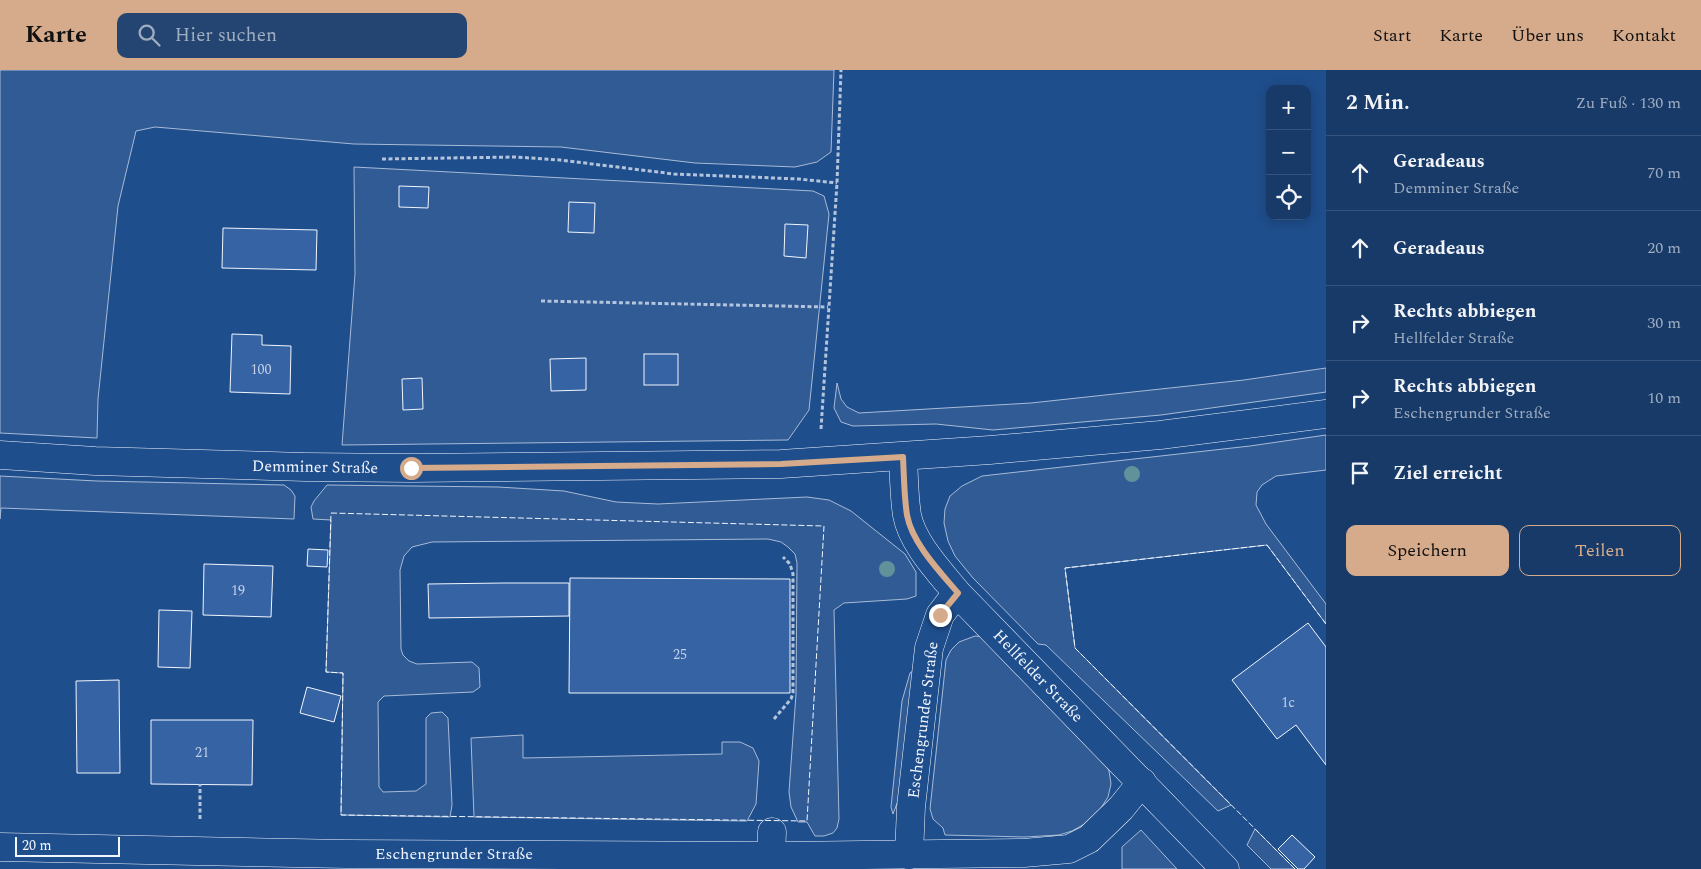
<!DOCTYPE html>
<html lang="de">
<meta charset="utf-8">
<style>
body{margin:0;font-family:Spectral,serif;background:#244571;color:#f1f3f6}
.controls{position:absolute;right:15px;top:15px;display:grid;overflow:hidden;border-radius:10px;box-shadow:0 2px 12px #0003}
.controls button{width:45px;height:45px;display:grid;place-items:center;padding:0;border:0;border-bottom:1px solid #36547d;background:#173a69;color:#f1f3f6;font:25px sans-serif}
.scale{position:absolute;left:15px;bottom:12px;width:105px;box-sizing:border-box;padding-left:5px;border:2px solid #f2f6ff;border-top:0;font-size:14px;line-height:18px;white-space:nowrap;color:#f2f6ff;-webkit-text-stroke:4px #1f4e8c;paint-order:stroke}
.stop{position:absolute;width:15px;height:15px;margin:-11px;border:4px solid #d6ab8b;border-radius:50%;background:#fff}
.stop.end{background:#d6ab8b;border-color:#fff;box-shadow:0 1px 5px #0008}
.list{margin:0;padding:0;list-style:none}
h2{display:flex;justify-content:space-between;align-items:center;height:65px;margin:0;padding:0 20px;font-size:21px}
h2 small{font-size:16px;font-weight:400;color:#9eadc0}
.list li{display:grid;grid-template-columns:32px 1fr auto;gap:15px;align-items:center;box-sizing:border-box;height:75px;padding:0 20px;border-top:1px solid #36547d}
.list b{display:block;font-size:19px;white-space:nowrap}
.list p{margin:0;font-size:16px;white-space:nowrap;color:#9eadc0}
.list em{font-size:16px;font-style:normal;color:#9eadc0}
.actions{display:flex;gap:10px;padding:15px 20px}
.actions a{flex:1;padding:11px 0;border:1px solid #d6ab8b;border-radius:10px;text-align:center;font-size:18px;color:#d6ab8b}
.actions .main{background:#d6ab8b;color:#111}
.icon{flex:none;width:28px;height:28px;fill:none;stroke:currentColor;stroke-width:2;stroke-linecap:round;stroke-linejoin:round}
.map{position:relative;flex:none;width:1326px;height:799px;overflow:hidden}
header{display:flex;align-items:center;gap:30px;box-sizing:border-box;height:70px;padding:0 25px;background:#d6ab8b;color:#111}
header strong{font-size:24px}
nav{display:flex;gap:28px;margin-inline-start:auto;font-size:18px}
.search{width:350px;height:45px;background:#244571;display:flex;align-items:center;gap:12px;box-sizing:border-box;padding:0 18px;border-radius:10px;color:#9eadc0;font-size:19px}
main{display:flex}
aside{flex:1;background:#173a69}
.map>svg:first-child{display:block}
.built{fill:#305b95;stroke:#a8bbd7}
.building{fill:#3563a3;stroke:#f2f6ff}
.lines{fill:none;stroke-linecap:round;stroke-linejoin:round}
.minor-casing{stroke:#f2f6ff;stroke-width:29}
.major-casing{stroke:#f2f6ff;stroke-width:29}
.path{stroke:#b3c4dc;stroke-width:3;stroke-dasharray:4 2.5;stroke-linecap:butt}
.minor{stroke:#1f4e8c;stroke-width:28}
.major{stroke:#1f4e8c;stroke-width:28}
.fence{stroke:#f2f6ff;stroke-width:1;stroke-dasharray:6 2.5;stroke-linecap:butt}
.tree{fill:#61919a}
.route{stroke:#d6ab8b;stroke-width:6}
.labels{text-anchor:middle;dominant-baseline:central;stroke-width:4;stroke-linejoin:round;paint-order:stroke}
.number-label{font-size:14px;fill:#c3d1e8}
.street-label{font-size:16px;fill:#f2f6ff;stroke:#1f4e8c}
</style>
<header>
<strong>Karte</strong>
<div class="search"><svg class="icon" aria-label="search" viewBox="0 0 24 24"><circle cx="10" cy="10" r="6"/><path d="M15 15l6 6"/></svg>Hier suchen</div>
<nav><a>Start</a><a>Karte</a><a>Über uns</a><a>Kontakt</a></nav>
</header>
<main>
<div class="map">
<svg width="1326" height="799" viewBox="0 0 1326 799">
<rect width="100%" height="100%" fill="#1f4e8c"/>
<g class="built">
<polygon points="0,0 834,0 831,82 817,92 795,97 695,93 561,77 354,74 155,57 136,61 118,136 98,329 97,368 0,363"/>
<polygon points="354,97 813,121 824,126 829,144 809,340 788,370 342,375 355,204"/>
<polygon points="1326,298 1326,322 1161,345 993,360 936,354 853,356 841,352 834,338 837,313 841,329 847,337 859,343 1031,333 1244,310"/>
<polygon points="1326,365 1326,400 1276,406 1262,415 1257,422 1256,435 1266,454 1326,534 1326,554 1267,475 1065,498 1075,578 1231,735 1218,741 1046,575 1038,574 973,508 955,486 948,471 944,453 945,439 950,426 962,416 982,406 1250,376"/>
<polygon points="0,406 97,411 284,415 291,420 295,426 294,449 1,438 0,449"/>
<polygon points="327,415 498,417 564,421 616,432 658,434 807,427 829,430 851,441 905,484 916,502 916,526 907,529 844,533 834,540 839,749 837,758 833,763 824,766 815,766 807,752 798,752 791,737 789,722 796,624 797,493 795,484 788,477 781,472 768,469 432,472 412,477 404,486 400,500 401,579 403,585 409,591 417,594 472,592 479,598 480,617 473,622 384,626 378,632 379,717 383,722 416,721 426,714 426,648 431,643 442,642 448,648 452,735 450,747 341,745 343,603 326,602 331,450 313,449 311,437 314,431"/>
<polygon points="975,566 985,567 1102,685 1109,701 1111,714 1108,727 1099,741 1090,751 1072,761 1059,765 1025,767 945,765 943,758 933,749 930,739 946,590 951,580 959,572"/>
<polygon points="913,601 901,723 893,744 891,737 902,631 910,603"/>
<polygon points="523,665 523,688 722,684 722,672 740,672 753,678 759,691 756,734 747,751 474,747 471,668"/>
<polygon points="1255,759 1295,799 1271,799 1247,775"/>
<polygon points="1141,760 1177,799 1122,799 1122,777"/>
</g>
<g class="building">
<polygon points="399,116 429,117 428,138 399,137"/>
<polygon points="569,132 595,133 594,163 568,162"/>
<polygon points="785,154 808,155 806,188 784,186"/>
<polygon points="223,158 317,160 316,200 222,198"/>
<polygon points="232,264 262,265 262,275 291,276 290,324 230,322"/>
<rect x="644" y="284" width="34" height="31"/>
<polygon points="586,288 586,320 551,321 550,289"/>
<polygon points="422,308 423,339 403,340 402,309"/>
<polygon points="308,479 328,480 327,497 307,496"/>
<polygon points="204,494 273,496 271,547 203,545"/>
<polygon points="570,508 790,509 790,623 569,623"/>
<polygon points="504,513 569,513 569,546 429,548 428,514"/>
<polygon points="159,540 192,541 190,598 158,597"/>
<polygon points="1308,553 1326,577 1326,695 1296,655 1277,669 1232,610"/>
<polygon points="119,610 120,703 77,703 76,611"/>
<polygon points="307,617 341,626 334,652 300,643"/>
<polygon points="151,650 253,650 252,715 151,714"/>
<polygon points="1292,765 1315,787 1304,799 1298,799 1278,779"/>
</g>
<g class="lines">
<g class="minor-casing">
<g id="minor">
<path d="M903,387C904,406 904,426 907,445C912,473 940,502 957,523L1225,799"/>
<polyline points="0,777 346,784 784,786 1024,783 1069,779 1089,769 1121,738 1142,712"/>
<polyline points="909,785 911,737 929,578 940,545 957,523"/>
<polyline points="771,786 772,762"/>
</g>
</g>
<g class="major-casing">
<polyline id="major" points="0,385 95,391 305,397 411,398 781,394 990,380 1160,365 1326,344"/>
</g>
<g class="path">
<polyline points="382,89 516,87 560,90 674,104 799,109 837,113"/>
<polyline points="541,231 828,237"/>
<polyline points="821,359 837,113 841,0"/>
<polyline points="774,649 791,629 793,623 793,504 790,494 783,487"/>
<polyline points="200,749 200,714"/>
</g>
<use href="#minor" class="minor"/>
<use href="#major" class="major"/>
<g class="fence">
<polygon points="331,443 824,456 807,751 341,745 343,603 326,602"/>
<polyline points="1295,799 1075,578 1065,498 1267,475 1326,554"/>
</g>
</g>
<g class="tree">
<circle cx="1132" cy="404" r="8"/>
<circle cx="887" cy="499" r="8"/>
</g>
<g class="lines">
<path class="route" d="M411,398L781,394L903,387C904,406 904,426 907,445C912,473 940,502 958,523L940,545"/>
</g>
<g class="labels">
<g class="number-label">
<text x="261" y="299">100</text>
<text x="238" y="520">19</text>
<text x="680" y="584">25</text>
<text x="1288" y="632">1c</text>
<text x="202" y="682">21</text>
</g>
<g class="street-label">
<text transform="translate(315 397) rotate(1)">Demminer Straße</text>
<text transform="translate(1038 606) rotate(46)">Hellfelder Straße</text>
<text transform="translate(923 650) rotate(-83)">Eschengrunder Straße</text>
<text x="454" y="784">Eschengrunder Straße</text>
</g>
</g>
</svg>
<div class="controls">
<button>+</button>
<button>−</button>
<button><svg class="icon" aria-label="locate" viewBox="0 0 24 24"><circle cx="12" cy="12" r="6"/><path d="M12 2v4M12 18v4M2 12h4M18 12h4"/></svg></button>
</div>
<div class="scale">20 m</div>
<div class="stop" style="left:411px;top:398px"></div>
<div class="stop end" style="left:940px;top:545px"></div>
</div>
<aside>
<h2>2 Min.<small>Zu Fuß · 130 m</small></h2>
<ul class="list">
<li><svg class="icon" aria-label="ahead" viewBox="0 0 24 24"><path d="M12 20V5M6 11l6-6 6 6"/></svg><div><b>Geradeaus</b><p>Demminer Straße</p></div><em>70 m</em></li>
<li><svg class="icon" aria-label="ahead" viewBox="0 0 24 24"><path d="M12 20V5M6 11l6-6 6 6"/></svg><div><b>Geradeaus</b></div><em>20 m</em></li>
<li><svg class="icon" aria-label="right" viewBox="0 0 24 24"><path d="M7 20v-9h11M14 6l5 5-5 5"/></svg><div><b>Rechts abbiegen</b><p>Hellfelder Straße</p></div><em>30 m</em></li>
<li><svg class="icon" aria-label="right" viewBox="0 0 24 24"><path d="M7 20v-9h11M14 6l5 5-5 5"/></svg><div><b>Rechts abbiegen</b><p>Eschengrunder Straße</p></div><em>10 m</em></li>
<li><svg class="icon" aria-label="arrive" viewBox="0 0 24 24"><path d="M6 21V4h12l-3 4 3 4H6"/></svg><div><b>Ziel erreicht</b></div></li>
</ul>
<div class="actions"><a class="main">Speichern</a><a>Teilen</a></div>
</aside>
</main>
